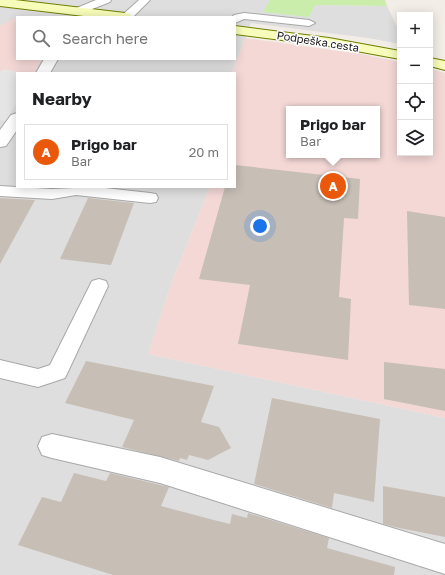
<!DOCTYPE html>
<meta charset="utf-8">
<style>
body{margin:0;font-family:"Golos Text",sans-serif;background:#f6f6f6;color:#202124}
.controls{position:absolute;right:12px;top:12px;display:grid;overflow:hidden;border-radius:0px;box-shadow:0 2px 10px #0003}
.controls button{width:36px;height:36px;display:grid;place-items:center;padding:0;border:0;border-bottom:1px solid #e0e0e0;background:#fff;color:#202124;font:20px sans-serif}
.you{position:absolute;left:260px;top:226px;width:14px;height:14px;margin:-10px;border:3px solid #fff;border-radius:50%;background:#1a73e8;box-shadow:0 0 0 6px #1a73e833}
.badge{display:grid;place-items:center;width:26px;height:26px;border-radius:50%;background:#ea580c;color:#fff;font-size:13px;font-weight:700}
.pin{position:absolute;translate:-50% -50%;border:2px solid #fff;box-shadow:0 1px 4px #0006}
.popup{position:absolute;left:286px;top:106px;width:94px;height:52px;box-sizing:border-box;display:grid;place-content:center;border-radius:0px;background:#fff;filter:drop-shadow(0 1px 3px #0005);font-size:13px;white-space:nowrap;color:#757577}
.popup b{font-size:15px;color:#202124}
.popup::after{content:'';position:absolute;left:50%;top:100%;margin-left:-8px;border:8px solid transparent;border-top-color:#fff}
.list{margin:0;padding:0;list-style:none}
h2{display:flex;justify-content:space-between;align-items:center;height:52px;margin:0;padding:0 16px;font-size:17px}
h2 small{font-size:13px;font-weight:400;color:#757577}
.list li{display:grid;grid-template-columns:26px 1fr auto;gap:12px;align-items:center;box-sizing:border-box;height:56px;margin:0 8px 8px;padding:0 8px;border:1px solid #e0e0e0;border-radius:0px}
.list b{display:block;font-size:15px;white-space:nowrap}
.list p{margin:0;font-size:13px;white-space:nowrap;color:#757577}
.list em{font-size:13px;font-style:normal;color:#757577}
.icon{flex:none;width:22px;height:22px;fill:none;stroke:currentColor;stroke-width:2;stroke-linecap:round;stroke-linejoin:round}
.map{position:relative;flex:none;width:445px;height:575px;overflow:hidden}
.search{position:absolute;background:#fff;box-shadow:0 2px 10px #0003;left:16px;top:16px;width:220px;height:44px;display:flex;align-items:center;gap:10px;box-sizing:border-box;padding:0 14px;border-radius:0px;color:#757577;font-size:15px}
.panel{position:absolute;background:#fff;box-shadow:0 2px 10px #0003;left:16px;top:72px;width:220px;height:116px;border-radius:0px}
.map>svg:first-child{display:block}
.residential{fill:#dfdede;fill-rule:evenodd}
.commercial{fill:#f3d8d6;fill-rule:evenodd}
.grass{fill:#caedac}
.parking{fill:#e5e5e5}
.building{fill:#c7beb6}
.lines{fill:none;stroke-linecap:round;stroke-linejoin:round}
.lane-casing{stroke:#a8a8a8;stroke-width:2}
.street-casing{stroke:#a8a8a8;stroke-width:2}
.secondary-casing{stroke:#6e8000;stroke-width:2}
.lane{fill:#fff;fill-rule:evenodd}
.street{fill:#fff;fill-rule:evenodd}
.secondary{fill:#f7fcba;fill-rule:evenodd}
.labels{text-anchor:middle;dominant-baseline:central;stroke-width:3;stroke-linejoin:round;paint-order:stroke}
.far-street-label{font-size:11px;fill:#212121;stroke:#fff}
</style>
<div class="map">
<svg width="445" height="575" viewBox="0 0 445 575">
<rect width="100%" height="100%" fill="#f2eee7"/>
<path class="residential" d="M0,0H270L264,11L315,5L387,6L400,33V44L368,38L251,23L232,73H17V187H210L171,284L148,354L445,418V575H0ZM17,17H235V59H17Z"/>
<g class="commercial">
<polygon points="15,18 17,18 17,59 42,59 34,73 17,73 17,102 6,121 0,120 0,26"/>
<path d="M245,38L361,54L400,62V153H430V69L445,73V418L148,354L171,284L210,187H235V73H232ZM289,109H377V155H289Z"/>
</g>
<polygon class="grass" points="270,0 385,0 387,6 315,5 309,17 263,12"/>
<polygon class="parking" points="3,69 24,73 17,73 17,102 6,121 0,120 0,72"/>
<g class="building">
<polygon points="235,165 360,179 358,219 344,218 339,297 351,299 348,360 238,344 250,285 199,279 225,187 235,187"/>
<polygon points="0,198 35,200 0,264"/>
<polygon points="88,198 134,203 111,265 60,259"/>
<polygon points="407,211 445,217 445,309 409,305"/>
<polygon points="86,361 214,386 201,422 219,427 231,448 208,460 189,455 187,460 180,458 179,461 122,447 134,420 65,403"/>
<polygon points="384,362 445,369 445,411 384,399"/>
<polygon points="272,398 380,419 374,502 334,493 332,508 254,484"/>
<polygon points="74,473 106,481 110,473 169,487 161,506 210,519 230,524 232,514 247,518 248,513 329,538 327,548 395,567 394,575 113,575 18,545 42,497 61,502"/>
<polygon points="383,486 445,497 445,537 399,528 383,524"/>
</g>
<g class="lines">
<g class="lane-casing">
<g id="lane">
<polygon points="96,0 111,0 110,2 82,13 74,13 72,11 74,9"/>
<polygon points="139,0 150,0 133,17 120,17"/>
<polygon points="244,13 309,20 315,23 309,26 244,19 235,23 235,17 232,17 234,15"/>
<polygon points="0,186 52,189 96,187 150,193 156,194 158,198 156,202 150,203 76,195 52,199 0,196"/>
<polygon points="99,279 106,281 108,286 65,378 38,387 0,378 0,360 38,369 50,365 92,281"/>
</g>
</g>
<g class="street-casing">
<g id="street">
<polygon points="44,59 58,59 50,73 36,73"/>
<polygon points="17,113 17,130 6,146 0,147 0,130 11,115"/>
<polygon points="52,434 160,457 445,544 445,574 160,483 52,458 42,455 38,446 42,437"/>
</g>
</g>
<g class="secondary-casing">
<g id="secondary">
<polygon points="0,0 15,0 125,13 130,14 132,17 92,17 0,6"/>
<polygon points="235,26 329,38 400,51 400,59 329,46 235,34"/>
<polygon points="430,58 445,61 445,70 430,66"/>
</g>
</g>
<use href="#lane" class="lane"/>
<use href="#street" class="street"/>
<use href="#secondary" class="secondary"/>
</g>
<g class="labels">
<g class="far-street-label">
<text transform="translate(318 41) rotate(9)">Podpeška cesta</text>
</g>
</g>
</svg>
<div class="controls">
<button>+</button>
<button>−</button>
<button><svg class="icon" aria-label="locate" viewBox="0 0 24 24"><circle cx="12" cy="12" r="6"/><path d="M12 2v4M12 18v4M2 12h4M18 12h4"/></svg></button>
<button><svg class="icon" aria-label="layers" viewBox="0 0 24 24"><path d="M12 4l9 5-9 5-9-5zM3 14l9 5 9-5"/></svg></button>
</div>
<div class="you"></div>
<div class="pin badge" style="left:333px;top:186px">A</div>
<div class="popup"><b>Prigo bar</b>Bar</div>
<div class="search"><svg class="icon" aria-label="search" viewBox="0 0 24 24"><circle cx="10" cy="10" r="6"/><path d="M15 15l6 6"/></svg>Search here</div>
<section class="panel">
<h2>Nearby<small></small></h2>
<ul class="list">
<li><span class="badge">A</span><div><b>Prigo bar</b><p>Bar</p></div><em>20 m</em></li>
</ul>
</section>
</div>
